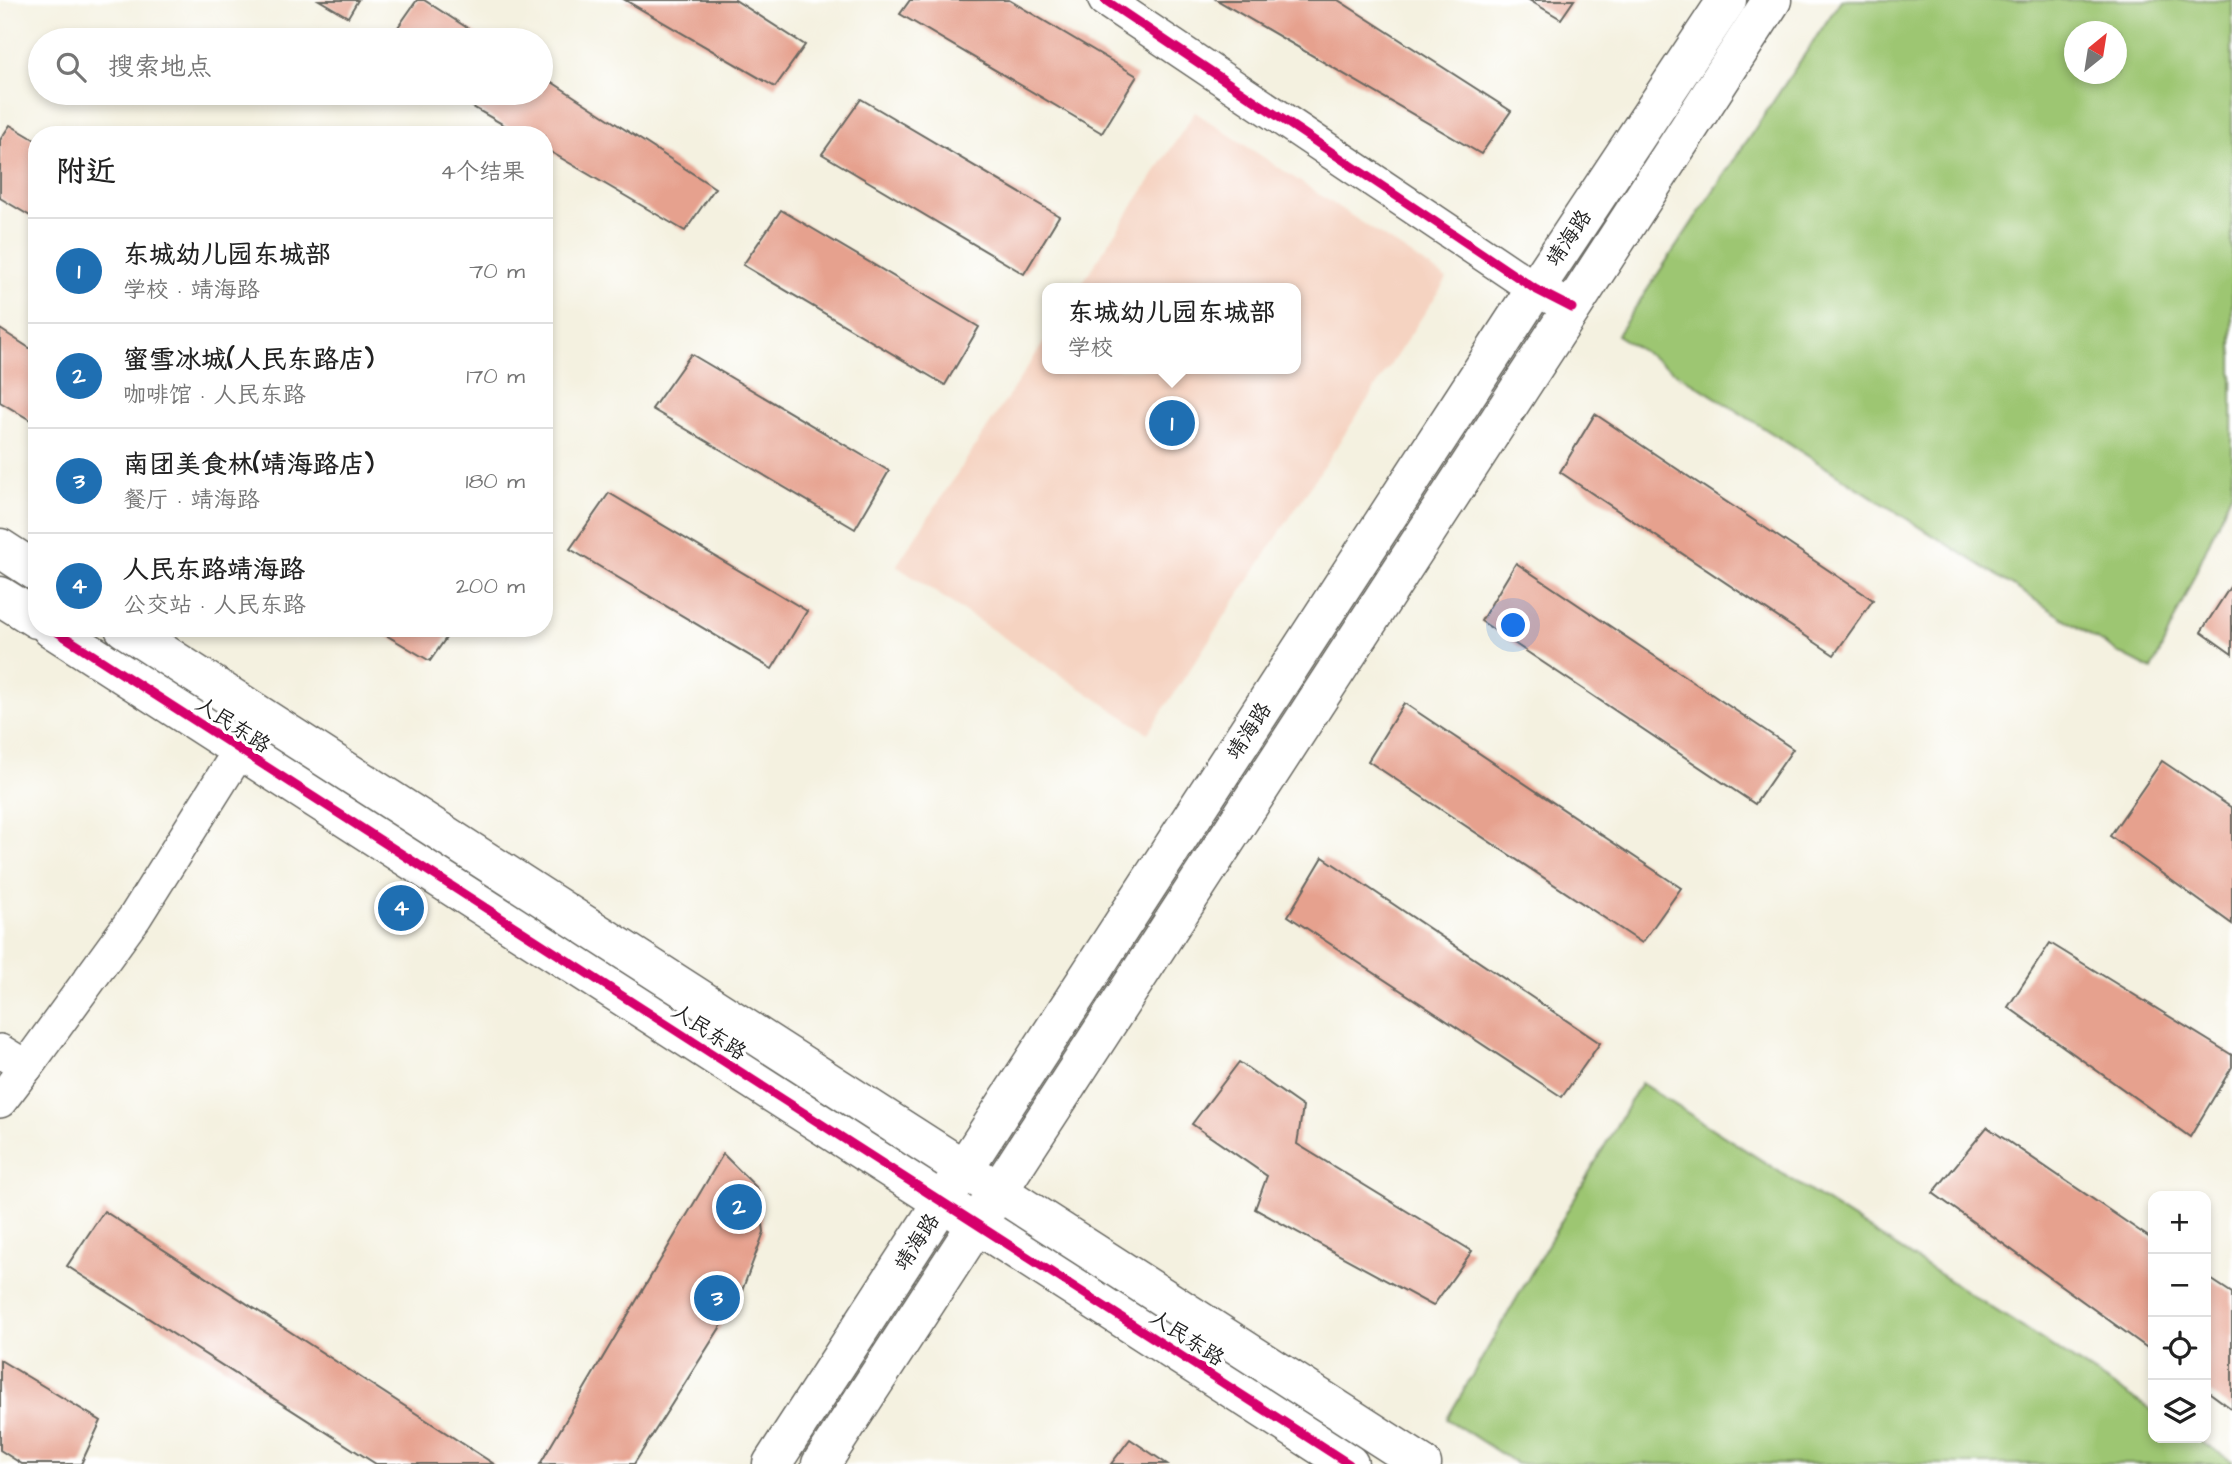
<!DOCTYPE html>
<html lang="zh">
<meta charset="utf-8">
<style>
body{margin:0;font-family:"Architects Daughter","LXGW WenKai TC",sans-serif;background:#f2f2f2;color:#222}
.controls{position:absolute;right:21px;bottom:21px;display:grid;overflow:hidden;border-radius:14px;box-shadow:0 4px 10px #0003}
.controls button{width:63px;height:63px;display:grid;place-items:center;padding:0;border:0;border-bottom:2px solid #e0e0e0;background:#fff;color:#222;font:35px sans-serif}
.compass{position:absolute;left:2064px;top:21px;width:63px;height:63px;border-radius:50%;background:#fff;box-shadow:0 4px 10px #0003;rotate:30deg}
.you{position:absolute;left:1514px;top:626px;width:24px;height:24px;margin:-18px;border:5px solid #fff;border-radius:50%;background:#1a73e8;box-shadow:0 0 0 10px #1a73e833}
.badge{display:grid;place-items:center;width:46px;height:46px;border-radius:50%;background:#1f6fb2;color:#fff;font-size:23px;font-weight:700}
.pin{position:absolute;translate:-50% -50%;border:4px solid #fff;box-shadow:0 2px 7px #0006}
.popup{position:absolute;left:1042px;top:283px;width:259px;height:91px;box-sizing:border-box;display:grid;place-content:center;border-radius:14px;background:#fff;filter:drop-shadow(0 2px 5px #0005);font-size:23px;white-space:nowrap;color:#767676}
.popup b{font-size:26px;color:#222}
.popup::after{content:'';position:absolute;left:50%;top:100%;margin-left:-14px;border:14px solid transparent;border-top-color:#fff}
.list{margin:0;padding:0;list-style:none}
h2{display:flex;justify-content:space-between;align-items:center;height:91px;margin:0;padding:0 28px;font-size:30px}
h2 small{font-size:23px;font-weight:400;color:#767676}
.list li{display:grid;grid-template-columns:46px 1fr auto;gap:21px;align-items:center;box-sizing:border-box;height:105px;padding:0 28px;border-top:2px solid #e0e0e0}
.list b{display:block;font-size:26px;white-space:nowrap}
.list p{margin:0;font-size:23px;white-space:nowrap;color:#767676}
.list em{font-size:23px;font-style:normal;color:#767676}
.icon{flex:none;width:38px;height:38px;fill:none;stroke:currentColor;stroke-width:2;stroke-linecap:round;stroke-linejoin:round}
.map{position:relative;flex:none;width:2232px;height:1464px;overflow:hidden}
.search{position:absolute;background:#fff;box-shadow:0 4px 10px #0003;left:28px;top:28px;width:525px;height:77px;display:flex;align-items:center;gap:18px;box-sizing:border-box;padding:0 24px;border-radius:38px;color:#767676;font-size:26px}
.panel{position:absolute;background:#fff;box-shadow:0 4px 10px #0003;left:28px;top:126px;width:525px;height:511px;border-radius:28px}
.map>svg:first-child{display:block}
.built{fill:#f5d3c1}
.green{fill:#9dc672;stroke:#5c7147;stroke-width:2;fill-rule:evenodd}
.building{fill:#e6a18e}
.lines{fill:none;stroke-linecap:round;stroke-linejoin:round}
.minor-casing{stroke:#686761;stroke-width:36}
.tertiary-casing{stroke:#686761;stroke-width:41}
.secondary-casing{stroke:#686761;stroke-width:41}
.minor{stroke:#fff;stroke-width:33}
.tertiary{stroke:#fff;stroke-width:38}
.secondary{stroke:#fff;stroke-width:38}
.cycleway-casing{stroke:#fff;stroke-width:13}
.cycleway{stroke:#d6006c;stroke-width:9}
.labels{text-anchor:middle;dominant-baseline:central;stroke-width:7;stroke-linejoin:round;paint-order:stroke}
.street-label{font-size:21px;fill:#1c1c1c;stroke:#fff}
</style>
<div class="map">
<svg width="2232" height="1464" viewBox="0 0 2232 1464">
<rect width="100%" height="100%" fill="#fff"/>
<filter id="ink" filterUnits="userSpaceOnUse"><feTurbulence type="fractalNoise" baseFrequency=".0143" numOctaves="2"/><feDisplacementMap in="SourceGraphic" scale="14" xChannelSelector="R" yChannelSelector="G"/><feConvolveMatrix kernelMatrix="1 2 1 2 8 2 1 2 1" color-interpolation-filters="sRGB"/></filter>
<filter id="wash" filterUnits="userSpaceOnUse"><feTurbulence type="fractalNoise" baseFrequency=".00686" numOctaves="4" result="noise"/><feDisplacementMap in="SourceGraphic" scale="28" xChannelSelector="R" yChannelSelector="G"/><feGaussianBlur stdDeviation="1.57" result="paint"/><feColorMatrix in="noise" values="0 0 0 0 0 0 0 0 0 0 0 0 0 0 0 0 0 1.4 0 .05"/><feComposite in="paint" operator="in"/></filter>
<g filter="url(#wash)">
<rect width="100%" height="100%" fill="#f4f1e0"/>
<polygon class="built" points="1195,112 1447,279 1148,733 896,566 1048,336 1048,369 1296,369 1296,288 1079,288"/>
<g class="green">
<path d="M1841,0H2232V491L2152,670L2117,652L1617,335ZM2074,32H2116V74H2074Z"/>
<polygon points="1641,1083 2153,1411 2153,1438 2195,1438 2232,1461 2232,1464 1517,1464 1447,1419"/>
</g>
<g id="blocks">
<g class="building">
<polygon points="319,0 358,0 348,17"/>
<polygon points="417,0 424,0 486,40 389,40"/>
<polygon points="625,0 735,0 805,45 775,87"/>
<polygon points="910,0 1009,0 1137,76 1102,133 900,14"/>
<polygon points="1217,0 1338,0 1511,111 1481,154"/>
<polygon points="1529,0 1574,0 1561,19"/>
<polygon points="541,75 715,188 685,231 544,148 544,135 521,135 449,93 541,93"/>
<polygon points="861,99 1059,216 1024,274 822,154"/>
<polygon points="10,125 37,141 37,220 0,198 0,140"/>
<polygon points="781,210 979,327 945,385 743,265"/>
<polygon points="0,329 37,353 37,424 0,402"/>
<polygon points="691,354 889,471 855,529 652,409"/>
<polygon points="1595,414 1873,600 1834,655 1560,472"/>
<polygon points="609,493 807,611 772,669 570,549"/>
<polygon points="1516,563 1793,749 1755,804 1481,621"/>
<polygon points="2232,584 2232,654 2201,632"/>
<polygon points="374,628 453,628 430,661"/>
<polygon points="1404,703 1681,888 1642,943 1368,761"/>
<polygon points="2162,761 2232,808 2232,924 2110,836"/>
<polygon points="1323,857 1600,1043 1562,1097 1288,916"/>
<polygon points="2050,943 2232,1055 2232,1067 2190,1137 2008,1007"/>
<polygon points="1239,1062 1303,1107 1297,1144 1472,1251 1433,1306 1255,1209 1267,1176 1192,1124"/>
<polygon points="1987,1127 2153,1240 2153,1352 1933,1193"/>
<polygon points="723,1154 758,1189 764,1232 740,1296 634,1464 540,1464"/>
<polygon points="104,1211 494,1464 376,1464 67,1266"/>
<polygon points="2206,1276 2232,1293 2232,1409 2206,1390"/>
<polygon points="0,1360 101,1421 81,1464 22,1464 0,1450"/>
<polygon points="1130,1439 1167,1464 1111,1464"/>
</g>
</g>
</g>
<g filter="url(#ink)">
<use href="#blocks" fill-opacity="0" stroke="#686761" stroke-width="2"/>
<g class="lines">
<g class="minor-casing">
<g id="minor">
<polyline points="1105,0 1535,289 1572,308"/>
<polyline points="0,1051 26,1067 0,1101"/>
<polyline points="26,1067 135,917 240,750"/>
</g>
</g>
<g class="tertiary-casing">
<g id="tertiary">
<polyline points="0,548 37,572"/>
<polyline points="0,596 37,619"/>
<polyline points="51,628 1349,1464"/>
<polyline points="124,628 1422,1464"/>
</g>
</g>
<g class="secondary-casing">
<g id="secondary">
<polyline points="772,1464 1535,289 1727,0"/>
<polyline points="821,1464 1772,0"/>
</g>
</g>
<use href="#minor" class="minor"/>
<use href="#tertiary" class="tertiary"/>
<use href="#secondary" class="secondary"/>
<g class="cycleway-casing">
<g id="cycleway">
<polyline points="1105,0 1535,289 1572,308"/>
<polyline points="51,628 1349,1464"/>
</g>
</g>
<use href="#cycleway" class="cycleway"/>
</g>
</g>
<g class="labels">
<g class="street-label">
<text transform="translate(1569 238) rotate(-56)">靖海路</text>
<text transform="translate(233 725) rotate(33)">人民东路</text>
<text transform="translate(1249 731) rotate(-57)">靖海路</text>
<text transform="translate(709 1032) rotate(33)">人民东路</text>
<text transform="translate(917 1242) rotate(-57)">靖海路</text>
<text transform="translate(1187 1338) rotate(33)">人民东路</text>
</g>
</g>
</svg>
<div class="controls">
<button>+</button>
<button>−</button>
<button><svg class="icon" aria-label="locate" viewBox="0 0 24 24"><circle cx="12" cy="12" r="6"/><path d="M12 2v4M12 18v4M2 12h4M18 12h4"/></svg></button>
<button><svg class="icon" aria-label="layers" viewBox="0 0 24 24"><path d="M12 4l9 5-9 5-9-5zM3 14l9 5 9-5"/></svg></button>
</div>
<svg class="compass" viewBox="-18 -18 36 36"><path d="M0-13l5 13h-10z" fill="#e53935"/><path d="M0 13l5-13h-10z" fill="#767676"/></svg>
<div class="you"></div>
<div class="pin badge" style="left:1172px;top:423px">1</div>
<div class="popup"><b>东城幼儿园东城部</b>学校</div>
<div class="pin badge" style="left:739px;top:1207px">2</div>
<div class="pin badge" style="left:717px;top:1298px">3</div>
<div class="pin badge" style="left:401px;top:908px">4</div>
<div class="search"><svg class="icon" aria-label="search" viewBox="0 0 24 24"><circle cx="10" cy="10" r="6"/><path d="M15 15l6 6"/></svg>搜索地点</div>
<section class="panel">
<h2>附近<small>4个结果</small></h2>
<ul class="list">
<li><span class="badge">1</span><div><b>东城幼儿园东城部</b><p>学校 · 靖海路</p></div><em>70 m</em></li>
<li><span class="badge">2</span><div><b>蜜雪冰城(人民东路店)</b><p>咖啡馆 · 人民东路</p></div><em>170 m</em></li>
<li><span class="badge">3</span><div><b>南团美食林(靖海路店)</b><p>餐厅 · 靖海路</p></div><em>180 m</em></li>
<li><span class="badge">4</span><div><b>人民东路靖海路</b><p>公交站 · 人民东路</p></div><em>200 m</em></li>
</ul>
</section>
</div>
